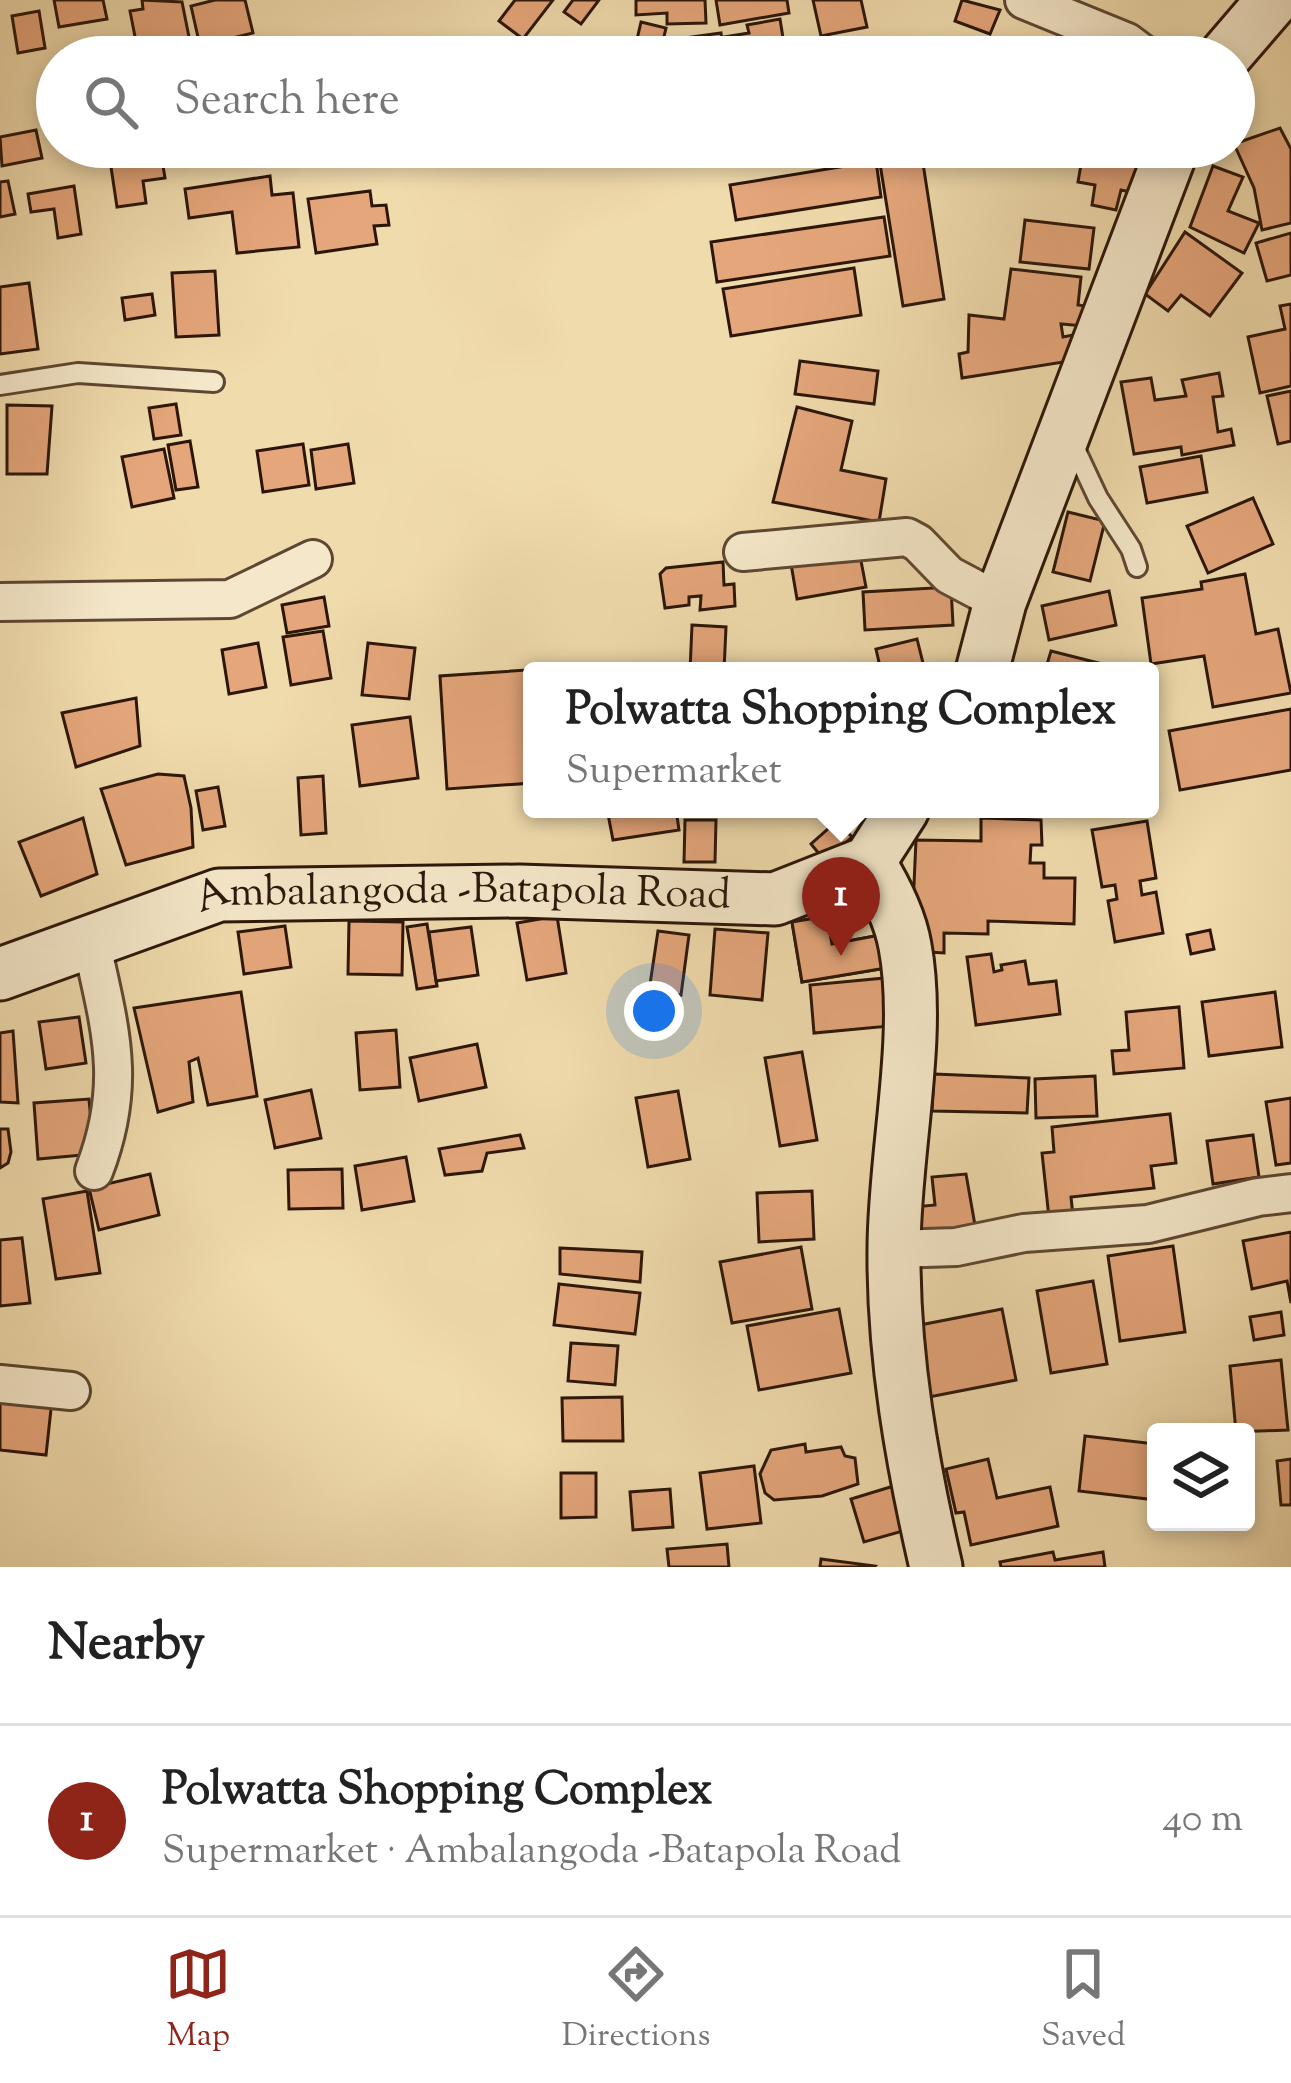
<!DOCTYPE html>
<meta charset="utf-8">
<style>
body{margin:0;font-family:"Sorts Mill Goudy",serif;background:#f2f2f2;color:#222}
.controls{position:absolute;right:36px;bottom:36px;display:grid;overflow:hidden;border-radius:12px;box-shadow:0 6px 18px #0003}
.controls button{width:108px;height:108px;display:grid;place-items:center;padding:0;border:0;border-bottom:3px solid #e0e0e0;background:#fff;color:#222;font:60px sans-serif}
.you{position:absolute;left:654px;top:1011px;width:42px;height:42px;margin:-30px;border:9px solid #fff;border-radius:50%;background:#1a73e8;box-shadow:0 0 0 18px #1a73e833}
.badge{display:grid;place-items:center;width:78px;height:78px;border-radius:50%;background:#8f2418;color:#fff;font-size:39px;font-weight:700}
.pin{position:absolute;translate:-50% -99px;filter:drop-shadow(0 3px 6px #0008)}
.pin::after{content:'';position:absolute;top:63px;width:42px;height:36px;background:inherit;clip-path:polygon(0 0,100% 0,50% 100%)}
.popup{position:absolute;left:523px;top:662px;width:636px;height:156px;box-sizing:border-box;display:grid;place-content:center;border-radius:12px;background:#fff;filter:drop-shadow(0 3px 9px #0005);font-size:39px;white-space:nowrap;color:#767676}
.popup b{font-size:45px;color:#222}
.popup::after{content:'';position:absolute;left:50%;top:100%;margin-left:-24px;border:24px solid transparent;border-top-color:#fff}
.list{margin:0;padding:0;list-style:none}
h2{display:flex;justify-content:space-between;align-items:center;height:156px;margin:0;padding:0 48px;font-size:51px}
h2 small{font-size:39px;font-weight:400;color:#767676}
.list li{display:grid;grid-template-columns:78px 1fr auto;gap:36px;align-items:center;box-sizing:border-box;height:192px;padding:0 48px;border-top:3px solid #e0e0e0}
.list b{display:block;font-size:45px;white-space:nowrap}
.list p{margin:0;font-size:39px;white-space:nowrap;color:#767676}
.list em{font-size:39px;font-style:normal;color:#767676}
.icon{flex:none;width:66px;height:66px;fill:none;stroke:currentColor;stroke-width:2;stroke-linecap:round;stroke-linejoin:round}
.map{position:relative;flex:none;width:1291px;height:1567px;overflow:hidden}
.search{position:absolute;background:#fff;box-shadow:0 6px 18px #0003;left:36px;right:36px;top:36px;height:132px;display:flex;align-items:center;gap:30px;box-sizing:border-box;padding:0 42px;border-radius:66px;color:#767676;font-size:45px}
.sheet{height:348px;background:#fff}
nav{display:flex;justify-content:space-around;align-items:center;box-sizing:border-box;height:168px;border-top:3px solid #e0e0e0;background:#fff;font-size:33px;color:#767676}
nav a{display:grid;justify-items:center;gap:6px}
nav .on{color:#8f2418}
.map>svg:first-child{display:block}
.building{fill:#e5a67b;stroke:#2c1609;stroke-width:3}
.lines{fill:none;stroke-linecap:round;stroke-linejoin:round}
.lane-casing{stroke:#5d4732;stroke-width:24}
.street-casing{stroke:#5d4732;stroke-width:42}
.secondary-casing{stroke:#2c1609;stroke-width:57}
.lane{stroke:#f5e8ca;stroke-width:18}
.street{stroke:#f5e8ca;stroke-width:36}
.secondary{stroke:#f5e8ca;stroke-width:51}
.labels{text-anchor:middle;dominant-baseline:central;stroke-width:9;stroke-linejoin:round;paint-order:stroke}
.street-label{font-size:42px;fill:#2c1609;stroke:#f5e8ca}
</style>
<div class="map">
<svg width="1291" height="1567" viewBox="0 0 1291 1567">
<rect width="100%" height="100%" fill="#f0dbad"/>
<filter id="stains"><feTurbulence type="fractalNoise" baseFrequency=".00167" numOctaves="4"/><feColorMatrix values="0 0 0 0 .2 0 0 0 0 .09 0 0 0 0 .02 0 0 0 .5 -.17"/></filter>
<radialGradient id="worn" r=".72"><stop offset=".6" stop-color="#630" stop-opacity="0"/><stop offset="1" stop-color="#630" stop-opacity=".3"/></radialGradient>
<g class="building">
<polygon points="54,0 103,0 107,19 59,27"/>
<polygon points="142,0 182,2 193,57 139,57 130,11 143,9"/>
<polygon points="215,0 245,0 253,33 200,46 191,6"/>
<polygon points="515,0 553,0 523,39 499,21"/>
<polygon points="573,0 599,0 581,24 564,12"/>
<polygon points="636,0 705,0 706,23 667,24 667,13 636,15"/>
<polygon points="716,0 787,0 789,13 720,25"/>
<polygon points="813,0 861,0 867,27 821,36"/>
<polygon points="962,0 1000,10 990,34 955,21"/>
<polygon points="39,11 45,48 18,53 12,16"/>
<polygon points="780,19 786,57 728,57 724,37 749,33 747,25"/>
<polygon points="641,22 666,28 659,57 633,57"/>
<polygon points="721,33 724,57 673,57 670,40"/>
<polygon points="1018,41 1069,51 1068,57 1015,57"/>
<polygon points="106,44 108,57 65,57 64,50"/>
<polygon points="1280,128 1291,149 1291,223 1262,230 1254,188 1234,144"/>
<polygon points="36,130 42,158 2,166 0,137"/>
<polygon points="108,147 160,147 165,178 143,181 146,203 117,207"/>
<polygon points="1084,147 1144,147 1135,193 1121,190 1116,210 1092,205 1095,185 1078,182"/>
<polygon points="922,157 944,299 903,306 880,164"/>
<polygon points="876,161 881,197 736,220 730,185"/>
<polygon points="1213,166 1243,177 1228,211 1259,223 1244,253 1190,227"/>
<polygon points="270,176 272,195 293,193 299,247 237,253 232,212 189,218 185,189"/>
<polygon points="8,181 15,214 0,217 0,182"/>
<polygon points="74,186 81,234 58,238 54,209 31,212 28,194"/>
<polygon points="370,191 372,206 386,205 389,225 374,226 377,244 316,253 308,199"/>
<polygon points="884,217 890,256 717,282 711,242"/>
<polygon points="1025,220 1094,228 1089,269 1020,262"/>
<polygon points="1185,232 1242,273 1210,316 1181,295 1168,311 1145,294"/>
<polygon points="1291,233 1291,275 1267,281 1256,243"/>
<polygon points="854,268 861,315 731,336 723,289"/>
<polygon points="1011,269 1081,277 1078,305 1086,306 1084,326 1061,324 1063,337 1073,335 1076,360 962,378 959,354 968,352 969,315 1004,319"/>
<polygon points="215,271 219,335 176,337 172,273"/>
<polygon points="29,283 38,349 0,354 0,287"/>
<polygon points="152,294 155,315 125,320 122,298"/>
<polygon points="1291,304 1291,386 1260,393 1248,337 1285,329 1280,306"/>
<polygon points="800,361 878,371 874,404 795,394"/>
<polygon points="1219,373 1223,396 1213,397 1218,432 1231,429 1234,445 1182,455 1181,447 1134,454 1121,382 1151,378 1155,400 1186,396 1182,380"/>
<polygon points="1291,391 1291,441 1278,444 1267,396"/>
<polygon points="176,404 181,435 154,439 149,408"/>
<polygon points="7,405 52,406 47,474 7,474"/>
<polygon points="797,407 852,421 841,470 886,479 879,522 773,502"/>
<polygon points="190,441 198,487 176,490 168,445"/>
<polygon points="303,444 309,485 263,492 257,451"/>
<polygon points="348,444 354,483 316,489 311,450"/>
<polygon points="164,449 174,498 132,507 122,457"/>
<polygon points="1201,456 1207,492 1147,503 1140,467"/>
<polygon points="1253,498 1273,544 1208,573 1187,526"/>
<polygon points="1068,512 1105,521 1090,581 1053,572"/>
<polygon points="858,545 866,587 797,599 790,558"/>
<polygon points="723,562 724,585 734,584 735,606 700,610 701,596 689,597 689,605 665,608 660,574 666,568"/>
<polygon points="1245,574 1256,634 1278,629 1291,693 1213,707 1204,656 1151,664 1142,598 1202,589 1201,582"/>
<polygon points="951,587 953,625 865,630 863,592"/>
<polygon points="1109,591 1116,625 1049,640 1042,606"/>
<polygon points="324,597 329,626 287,633 282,605"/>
<polygon points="692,625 726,627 724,671 690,671"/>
<polygon points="323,631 331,678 291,685 283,637"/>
<polygon points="917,639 925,671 881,671 876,649"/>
<polygon points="258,643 266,687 229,694 222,650"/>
<polygon points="368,643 415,648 409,699 362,695"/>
<polygon points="1051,651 1130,671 1045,671"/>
<polygon points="557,668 558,671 532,671 532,783 447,789 440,676"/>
<polygon points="136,698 140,746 76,767 62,713"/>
<polygon points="1291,709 1291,770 1180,790 1169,731"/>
<polygon points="410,717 418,778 360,786 352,725"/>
<polygon points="158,774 184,776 191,808 193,847 126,865 101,789"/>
<polygon points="323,776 326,833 301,835 298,778"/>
<polygon points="218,787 225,826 203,830 196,791"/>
<polygon points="607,809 676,809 679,830 613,840"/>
<polygon points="83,818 97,874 41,896 19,842"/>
<polygon points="981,818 1041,820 1042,845 1031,845 1030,863 1044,863 1044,878 1075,878 1074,924 988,921 988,934 944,933 944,953 911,951 916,840 981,841"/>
<polygon points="685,820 716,820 715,862 684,862"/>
<polygon points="837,821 852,837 825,861 811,844"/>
<polygon points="1147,821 1156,878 1140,881 1142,895 1156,892 1163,933 1115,942 1108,901 1117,899 1115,885 1102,887 1092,830"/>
<polygon points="557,916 566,973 527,980 517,923"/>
<polygon points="827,916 832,944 880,935 886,968 802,982 792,922"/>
<polygon points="827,916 832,944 880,935 886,968 802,982 792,922"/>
<polygon points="349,921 403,922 402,975 348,974"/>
<polygon points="427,924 437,986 417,989 407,927"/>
<polygon points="285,926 291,967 244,974 238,932"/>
<polygon points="471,927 478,975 436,981 429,932"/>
<polygon points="715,929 768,933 762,1000 710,995"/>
<polygon points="1210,930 1214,949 1191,954 1187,935"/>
<polygon points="658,931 689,935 681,995 649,991"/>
<polygon points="991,954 994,972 1002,970 1001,965 1025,961 1029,984 1056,981 1060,1014 976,1025 967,957"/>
<polygon points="885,978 890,1026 814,1033 810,985"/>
<polygon points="241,992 257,1096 208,1105 198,1058 189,1062 193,1102 158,1112 134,1008"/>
<polygon points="1275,992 1282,1047 1209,1056 1202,1002"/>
<polygon points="1179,1007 1184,1068 1114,1074 1112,1051 1129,1050 1126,1012"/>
<polygon points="79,1017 86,1063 46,1069 39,1022"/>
<polygon points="396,1030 400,1087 360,1090 356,1033"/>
<polygon points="13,1031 18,1103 0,1102 0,1033"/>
<polygon points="477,1044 486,1087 419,1101 410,1058"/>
<polygon points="802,1052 817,1140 780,1146 765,1058"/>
<polygon points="934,1074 1029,1078 1027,1113 932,1111"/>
<polygon points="1095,1076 1097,1116 1036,1118 1035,1079"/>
<polygon points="311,1090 321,1138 275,1148 265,1100"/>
<polygon points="678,1091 690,1159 648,1167 636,1098"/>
<polygon points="1291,1098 1291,1163 1276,1165 1266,1102"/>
<polygon points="89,1099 94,1154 38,1159 34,1103"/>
<polygon points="1170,1114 1176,1163 1151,1166 1154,1188 1071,1197 1073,1216 1049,1218 1042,1153 1054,1152 1052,1127"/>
<polygon points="0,1129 8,1129 11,1152 8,1163 0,1168"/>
<polygon points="520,1135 524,1148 487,1153 482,1171 445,1175 439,1149"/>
<polygon points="1253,1135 1259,1177 1213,1184 1207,1141"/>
<polygon points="406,1157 414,1201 362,1210 355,1166"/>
<polygon points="342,1169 343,1208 289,1209 288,1170"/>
<polygon points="150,1174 159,1215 99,1230 89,1188"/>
<polygon points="966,1174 976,1231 917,1236 914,1207 935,1205 932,1177"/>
<polygon points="87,1191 100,1273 56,1279 43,1199"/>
<polygon points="812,1191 814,1239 759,1242 757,1193"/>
<polygon points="1291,1232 1291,1303 1287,1281 1252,1289 1243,1241"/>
<polygon points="22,1238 30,1303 0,1306 0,1240"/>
<polygon points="1173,1246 1185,1332 1120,1341 1108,1256"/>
<polygon points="801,1247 812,1309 732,1323 720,1262"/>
<polygon points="560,1248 642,1252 640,1282 560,1274"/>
<polygon points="1093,1281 1107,1364 1051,1373 1037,1291"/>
<polygon points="559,1284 640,1293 635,1334 554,1325"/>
<polygon points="839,1309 851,1373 759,1390 747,1326"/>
<polygon points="1002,1309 1016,1380 929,1397 915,1326"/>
<polygon points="1281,1312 1284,1335 1254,1340 1250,1317"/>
<polygon points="571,1343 618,1346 615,1385 568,1381"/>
<polygon points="1281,1360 1288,1430 1236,1432 1230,1366"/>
<polygon points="0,1395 52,1400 46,1455 0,1450"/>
<polygon points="622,1397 623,1441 563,1441 562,1398"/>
<polygon points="1085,1436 1156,1444 1156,1500 1079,1491"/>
<polygon points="805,1444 806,1452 841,1447 845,1456 855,1458 858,1484 822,1496 774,1500 765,1493 760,1474 771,1450"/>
<polygon points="988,1459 997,1498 1050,1487 1058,1526 971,1545 964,1512 956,1513 946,1469"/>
<polygon points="1291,1459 1291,1505 1281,1505 1277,1461"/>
<polygon points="754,1466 761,1523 707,1529 700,1473"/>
<polygon points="561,1473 596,1473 596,1517 561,1518"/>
<polygon points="897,1485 910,1529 864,1542 851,1499"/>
<polygon points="670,1489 673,1527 633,1530 630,1492"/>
<polygon points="727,1544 729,1567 669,1567 667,1549"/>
<polygon points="1053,1552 1055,1560 1103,1552 1105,1567 1001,1567 1000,1562"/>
<polygon points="821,1559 875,1566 874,1567 820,1567"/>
</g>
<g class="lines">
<g class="lane-casing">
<g id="lane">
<polyline points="0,385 78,373 214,382"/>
<polyline points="1070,438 1098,498 1131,549 1137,567"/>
</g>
</g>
<g class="street-casing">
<g id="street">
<polyline points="1024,0 1127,42 1147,57"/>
<polyline points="743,552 907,537 918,543 949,575 1000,602"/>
<polyline points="0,602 230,599 313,559"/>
<path d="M91,941C110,1029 128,1083 94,1171"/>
<polyline points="894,1249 956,1247 1024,1233 1148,1224 1258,1197 1291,1193"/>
<polyline points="0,1384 71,1391"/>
</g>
</g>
<g class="secondary-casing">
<g id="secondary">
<polyline points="1224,57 1273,0"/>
<polyline points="982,671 1000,602 1173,147"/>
<path d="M869,862C885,888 900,917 905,946C922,1037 894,1154 894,1249C893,1356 912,1463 936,1567"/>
<path id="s1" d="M0,974L219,895L519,891L775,899L869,862L903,809"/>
</g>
</g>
<use href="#lane" class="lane"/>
<use href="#street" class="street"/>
<use href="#secondary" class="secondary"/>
</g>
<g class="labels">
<g class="street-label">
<text stroke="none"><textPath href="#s1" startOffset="477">Ambalangoda -Batapola Road</textPath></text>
</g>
</g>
<rect width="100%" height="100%" filter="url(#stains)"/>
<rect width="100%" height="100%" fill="url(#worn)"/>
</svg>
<div class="controls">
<button><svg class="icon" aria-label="layers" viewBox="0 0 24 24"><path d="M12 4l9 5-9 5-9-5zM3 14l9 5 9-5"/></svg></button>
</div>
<div class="you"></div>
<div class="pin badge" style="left:841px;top:956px">1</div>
<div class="popup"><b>Polwatta Shopping Complex</b>Supermarket</div>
<div class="search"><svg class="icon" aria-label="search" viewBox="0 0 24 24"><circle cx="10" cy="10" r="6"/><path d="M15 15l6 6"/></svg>Search here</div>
</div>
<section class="sheet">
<h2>Nearby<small></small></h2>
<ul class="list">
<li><span class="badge">1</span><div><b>Polwatta Shopping Complex</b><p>Supermarket · Ambalangoda -Batapola Road</p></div><em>40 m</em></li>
</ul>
</section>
<nav>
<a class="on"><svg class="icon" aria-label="map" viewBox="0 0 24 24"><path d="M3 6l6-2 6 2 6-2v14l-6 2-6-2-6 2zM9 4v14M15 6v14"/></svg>Map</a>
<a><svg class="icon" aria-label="directions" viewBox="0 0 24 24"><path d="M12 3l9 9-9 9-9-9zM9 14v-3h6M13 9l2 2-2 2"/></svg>Directions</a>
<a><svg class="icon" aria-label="saved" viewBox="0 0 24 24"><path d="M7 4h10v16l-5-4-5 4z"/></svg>Saved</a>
</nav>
